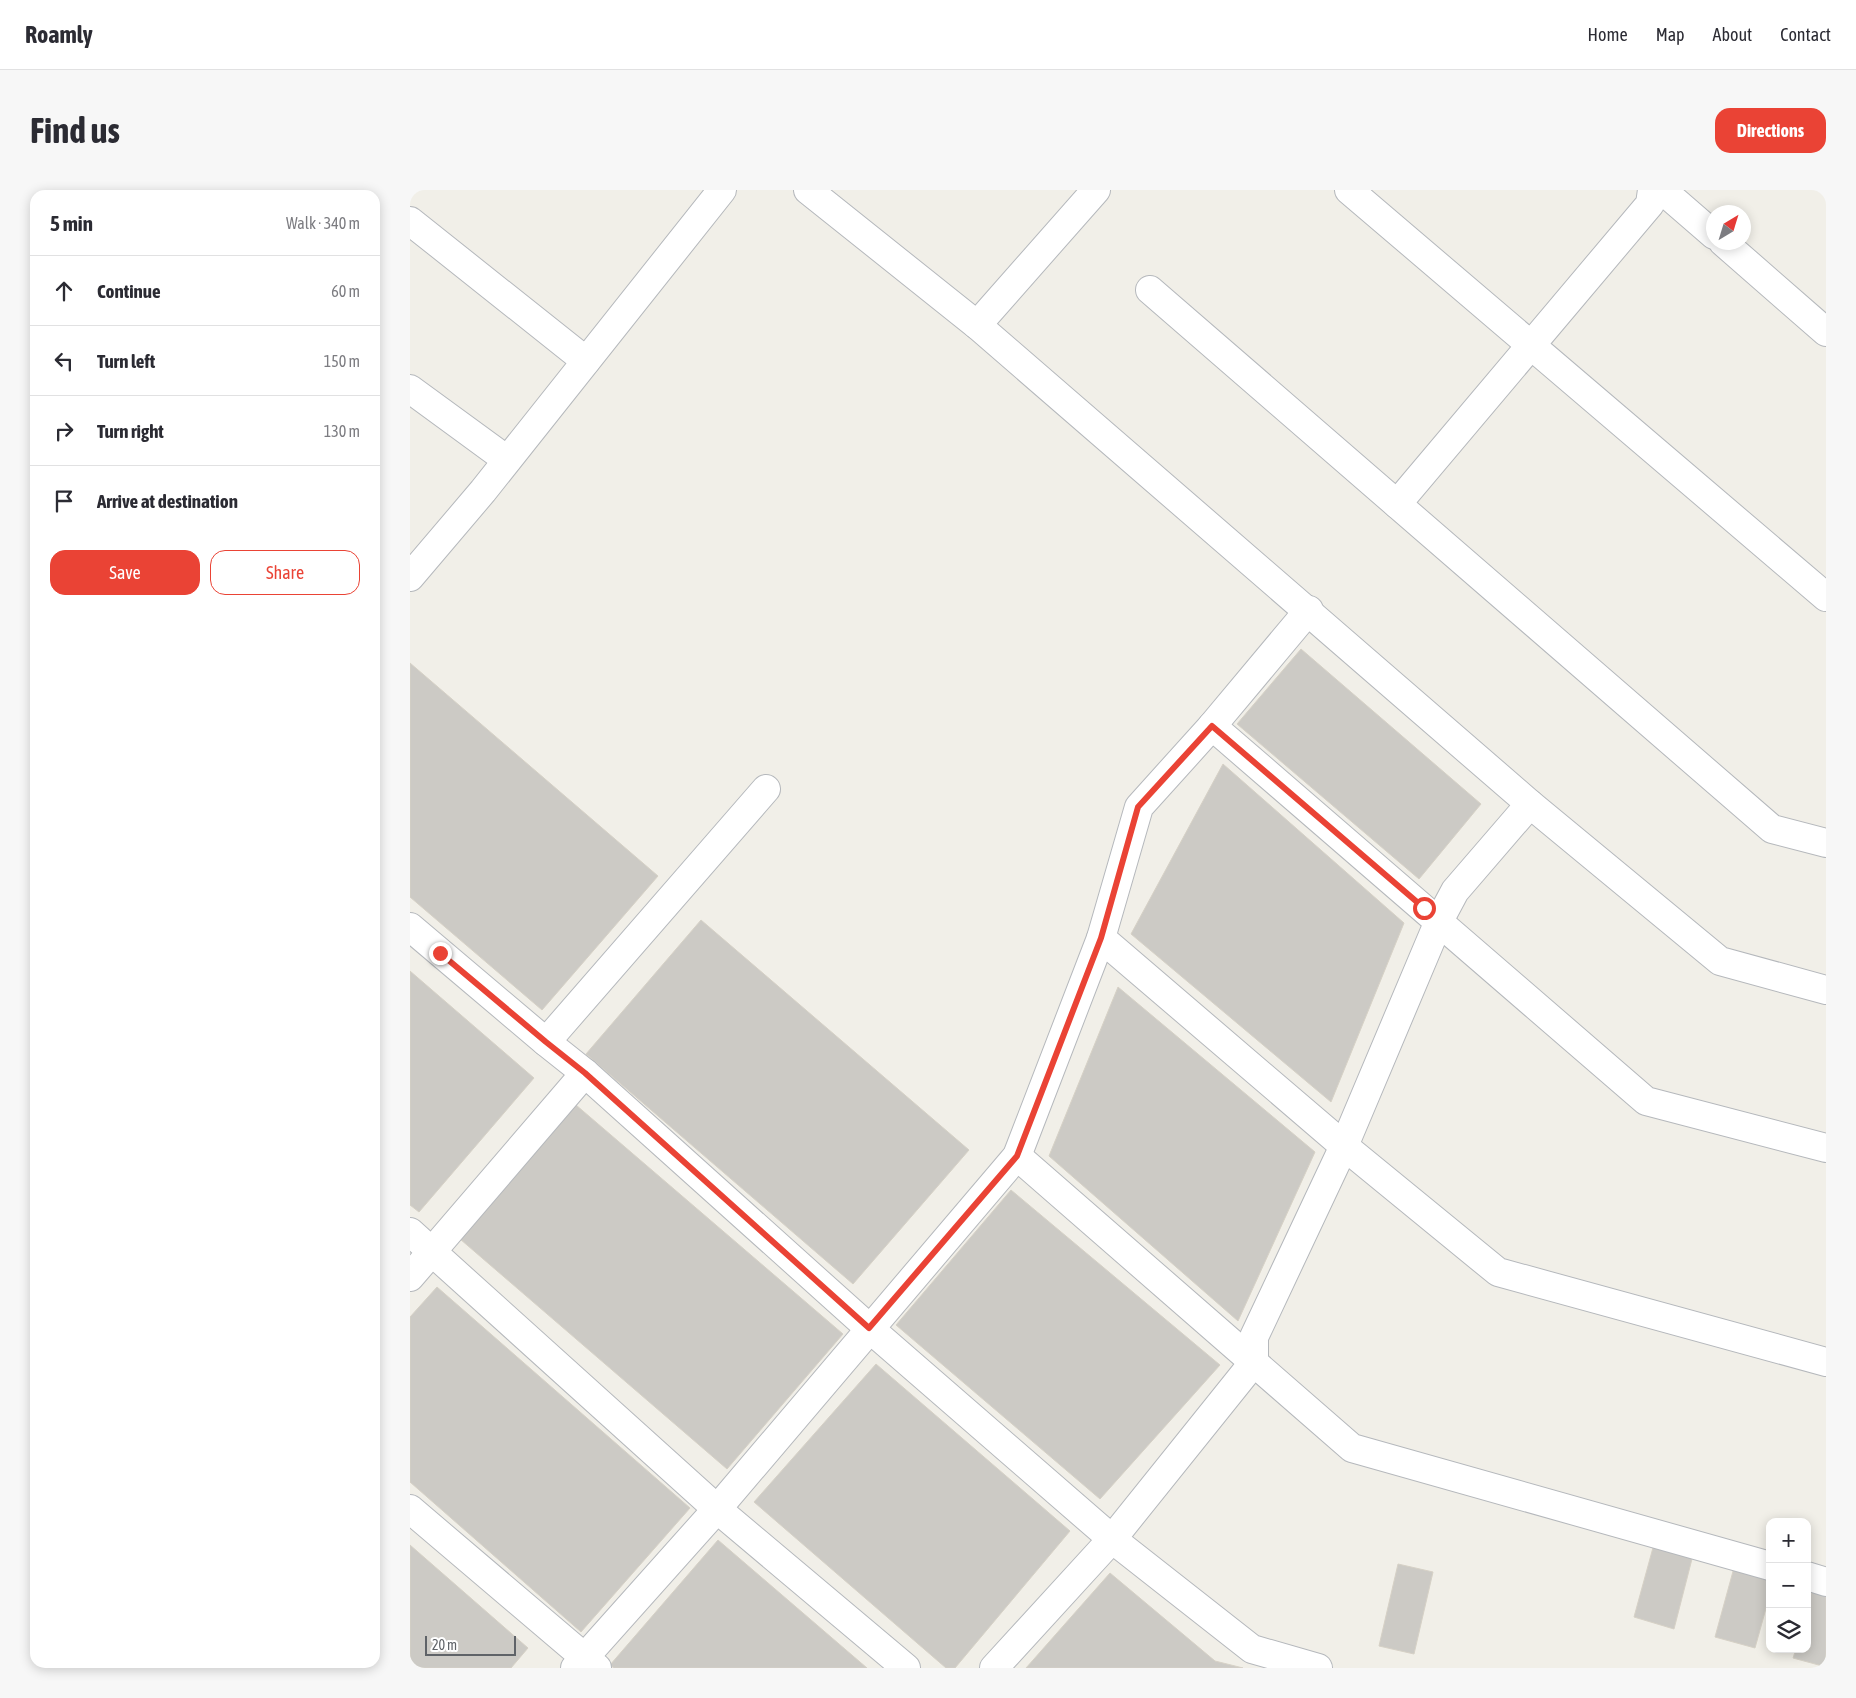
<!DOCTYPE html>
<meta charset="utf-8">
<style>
body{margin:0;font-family:"Asap Condensed",sans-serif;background:#f7f7f7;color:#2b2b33}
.controls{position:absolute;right:15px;bottom:15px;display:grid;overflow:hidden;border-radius:10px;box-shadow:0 2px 12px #0003}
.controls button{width:45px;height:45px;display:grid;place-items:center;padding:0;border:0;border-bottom:1px solid #e1e1e2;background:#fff;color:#2b2b33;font:25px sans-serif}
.compass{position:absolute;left:1296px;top:15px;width:45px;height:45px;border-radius:50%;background:#fff;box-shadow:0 2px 12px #0003;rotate:38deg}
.scale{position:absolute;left:15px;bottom:12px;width:91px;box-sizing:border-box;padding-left:5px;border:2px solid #5f6368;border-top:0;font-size:14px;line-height:18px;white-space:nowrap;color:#5f6368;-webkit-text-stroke:4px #fff;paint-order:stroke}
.stop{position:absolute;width:15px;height:15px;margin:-11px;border:4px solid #ea4335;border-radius:50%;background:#fff}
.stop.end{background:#ea4335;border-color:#fff;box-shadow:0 1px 5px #0008}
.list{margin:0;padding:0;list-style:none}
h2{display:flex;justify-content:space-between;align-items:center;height:65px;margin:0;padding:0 20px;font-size:21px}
h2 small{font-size:16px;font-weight:400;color:#7c7c81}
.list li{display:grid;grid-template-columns:32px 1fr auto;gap:15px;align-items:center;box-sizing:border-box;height:70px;padding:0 20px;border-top:1px solid #e1e1e2}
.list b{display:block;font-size:19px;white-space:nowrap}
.list em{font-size:16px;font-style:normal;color:#7c7c81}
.actions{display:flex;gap:10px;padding:15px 20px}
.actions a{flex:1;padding:11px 0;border:1px solid #ea4335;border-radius:15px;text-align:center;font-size:18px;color:#ea4335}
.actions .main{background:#ea4335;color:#fff}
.icon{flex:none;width:28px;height:28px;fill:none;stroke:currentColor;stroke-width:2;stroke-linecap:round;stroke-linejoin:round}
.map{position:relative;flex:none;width:1416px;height:1478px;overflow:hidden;border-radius:15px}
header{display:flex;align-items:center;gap:30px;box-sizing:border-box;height:70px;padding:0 25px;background:#fff;border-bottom:1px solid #e1e1e2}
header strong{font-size:24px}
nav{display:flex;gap:28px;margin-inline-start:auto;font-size:18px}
.intro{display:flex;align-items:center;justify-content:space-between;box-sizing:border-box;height:120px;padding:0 30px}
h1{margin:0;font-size:35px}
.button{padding:12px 22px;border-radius:15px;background:#ea4335;color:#fff;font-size:18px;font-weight:700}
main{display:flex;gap:30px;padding:0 30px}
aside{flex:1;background:#fff;border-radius:15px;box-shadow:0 2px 12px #0003}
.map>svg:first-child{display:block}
.building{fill:#cccac5;stroke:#d6d1c6}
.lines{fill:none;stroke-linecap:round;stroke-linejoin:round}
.minor-casing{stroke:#b5b8bc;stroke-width:30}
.minor{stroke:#fff;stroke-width:28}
.route{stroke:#ea4335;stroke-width:6}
</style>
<header>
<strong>Roamly</strong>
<nav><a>Home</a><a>Map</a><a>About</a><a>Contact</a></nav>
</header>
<div class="intro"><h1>Find us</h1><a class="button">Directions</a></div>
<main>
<aside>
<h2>5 min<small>Walk · 340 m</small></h2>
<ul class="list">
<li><svg class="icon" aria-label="ahead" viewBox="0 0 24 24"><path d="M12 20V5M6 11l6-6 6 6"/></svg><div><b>Continue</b></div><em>60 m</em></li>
<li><svg class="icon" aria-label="left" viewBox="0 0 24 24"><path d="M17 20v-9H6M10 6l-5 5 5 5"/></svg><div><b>Turn left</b></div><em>150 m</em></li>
<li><svg class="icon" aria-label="right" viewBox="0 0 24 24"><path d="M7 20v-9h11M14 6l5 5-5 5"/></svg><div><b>Turn right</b></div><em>130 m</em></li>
<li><svg class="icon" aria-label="arrive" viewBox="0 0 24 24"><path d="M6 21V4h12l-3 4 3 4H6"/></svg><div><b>Arrive at destination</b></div></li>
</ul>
<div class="actions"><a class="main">Save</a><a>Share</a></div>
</aside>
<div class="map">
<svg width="1416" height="1478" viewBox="0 0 1416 1478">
<rect width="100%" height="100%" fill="#f1efe8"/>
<g class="building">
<polygon points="891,459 1071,614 1009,689 827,534"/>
<polygon points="0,473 248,686 132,820 0,707"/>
<polygon points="813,574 994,733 921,912 721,744"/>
<polygon points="291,730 559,960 443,1094 176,864"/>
<polygon points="0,781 124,888 9,1022 0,1015"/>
<polygon points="708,797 905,962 828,1131 639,966"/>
<polygon points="166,915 433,1144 317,1279 50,1049"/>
<polygon points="601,1000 810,1175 690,1309 486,1135"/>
<polygon points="27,1097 280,1318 171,1442 0,1292 0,1127"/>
<polygon points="466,1174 660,1341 545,1478 536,1478 344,1312"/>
<polygon points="308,1350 457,1478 204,1478 200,1475"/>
<polygon points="1244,1354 1283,1365 1264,1439 1224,1427"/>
<polygon points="0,1355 118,1458 101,1478 0,1478"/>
<polygon points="988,1374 1023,1382 1004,1464 969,1456"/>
<polygon points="1325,1374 1360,1384 1360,1404 1345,1458 1305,1447"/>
<polygon points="700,1383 805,1471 833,1478 616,1478"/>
<polygon points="1404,1394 1416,1398 1416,1477 1383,1468 1386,1459 1397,1459 1397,1417"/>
</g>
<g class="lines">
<g class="minor-casing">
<g id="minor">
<polyline points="398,0 567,135 1120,614 1310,771 1416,800"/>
<polyline points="939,0 1416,407"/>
<polyline points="1252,0 1304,45"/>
<polyline points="0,31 176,171"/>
<polyline points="1313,52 1416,142"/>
<polyline points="740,100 1362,639 1416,653"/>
<polyline points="567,135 686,0"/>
<polyline points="0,199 97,270"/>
<polyline points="987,314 1240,14 1242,0"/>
<polyline points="0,387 73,301 312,0"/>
<polyline points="802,536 1236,911 1416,958"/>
<polyline points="0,737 136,852 175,883 459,1138 702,1349 842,1459 908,1478"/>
<polyline points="691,748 934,956 1088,1082 1416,1172"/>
<polyline points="136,852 356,599"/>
<polyline points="607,966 942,1258 1360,1376"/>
<polyline points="0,1042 307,1319 496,1478"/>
<polyline points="0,1087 175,883"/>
<polyline points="0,1319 187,1478"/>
<polyline points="1397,1386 1416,1392"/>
<polyline points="165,1478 307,1319 607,966 691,748 729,617 802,536 899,420"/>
<polyline points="584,1478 702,1349 844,1172 844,1147 934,956 1029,731 1045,701 1120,614"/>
</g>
</g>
<use href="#minor" class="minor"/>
</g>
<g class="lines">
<polyline class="route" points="30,763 136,852 175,883 459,1138 607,966 691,748 728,617 802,536 1014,718"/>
</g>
</svg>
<div class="controls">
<button>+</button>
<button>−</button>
<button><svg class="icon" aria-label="layers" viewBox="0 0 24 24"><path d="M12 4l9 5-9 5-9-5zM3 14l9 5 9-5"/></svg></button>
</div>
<svg class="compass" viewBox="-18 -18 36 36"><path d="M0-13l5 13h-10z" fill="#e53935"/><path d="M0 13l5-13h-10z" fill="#7c7c81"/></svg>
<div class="scale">20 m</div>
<div class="stop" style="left:1014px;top:718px"></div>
<div class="stop end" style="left:30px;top:763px"></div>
</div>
</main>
